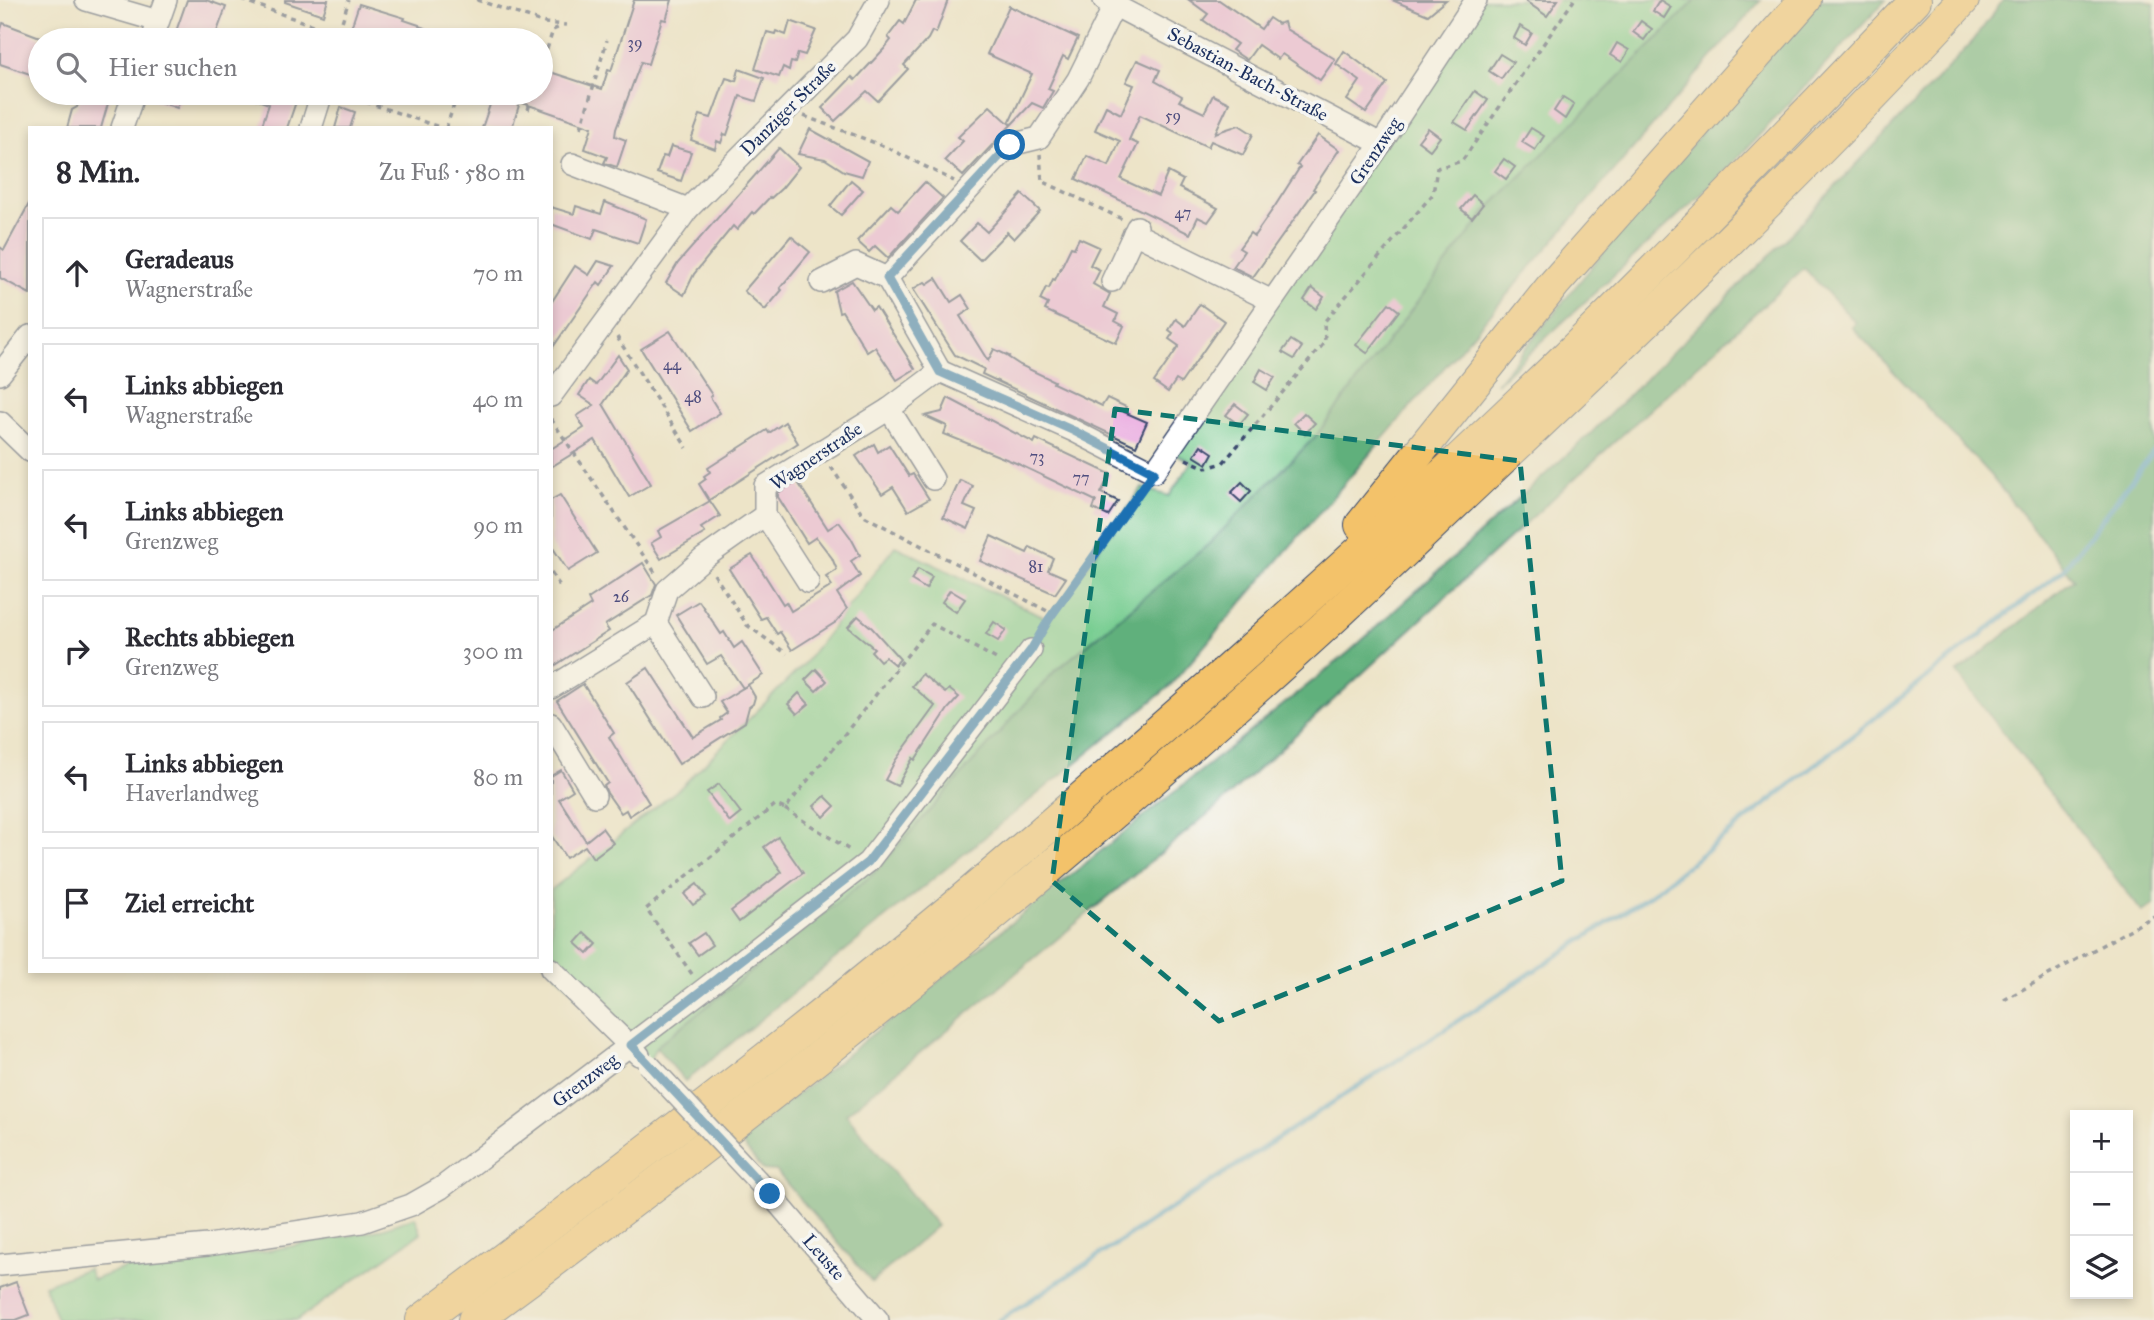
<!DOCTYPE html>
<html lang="de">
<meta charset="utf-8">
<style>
body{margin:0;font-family:"IM FELL Great Primer",serif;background:#f2f2f3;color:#2b2b33}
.controls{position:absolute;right:21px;bottom:21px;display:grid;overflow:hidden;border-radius:0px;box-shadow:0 4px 10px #0003}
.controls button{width:63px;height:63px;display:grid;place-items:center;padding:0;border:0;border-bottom:2px solid #e1e1e2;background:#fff;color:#2b2b33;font:35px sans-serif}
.stop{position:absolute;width:21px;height:21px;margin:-16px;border:5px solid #1f6fb2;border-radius:50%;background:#fff}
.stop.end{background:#1f6fb2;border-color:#fff;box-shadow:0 2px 7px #0008}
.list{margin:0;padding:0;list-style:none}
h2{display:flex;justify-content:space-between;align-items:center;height:91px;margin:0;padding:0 28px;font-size:30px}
h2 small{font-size:23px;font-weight:400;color:#7c7c81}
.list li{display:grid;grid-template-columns:46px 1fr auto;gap:21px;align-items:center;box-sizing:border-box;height:112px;margin:0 14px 14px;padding:0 14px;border:2px solid #e1e1e2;border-radius:0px}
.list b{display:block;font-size:26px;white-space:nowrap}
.list p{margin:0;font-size:23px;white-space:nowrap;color:#7c7c81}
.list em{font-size:23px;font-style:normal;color:#7c7c81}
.icon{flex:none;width:38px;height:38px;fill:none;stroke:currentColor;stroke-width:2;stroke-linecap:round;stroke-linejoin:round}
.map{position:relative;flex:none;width:2154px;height:1320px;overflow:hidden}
.search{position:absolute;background:#fff;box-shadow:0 4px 10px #0003;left:28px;top:28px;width:525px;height:77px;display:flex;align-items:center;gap:18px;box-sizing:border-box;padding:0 24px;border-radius:38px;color:#7c7c81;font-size:26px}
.panel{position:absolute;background:#fff;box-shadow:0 4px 10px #0003;left:28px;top:126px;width:525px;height:847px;border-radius:0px}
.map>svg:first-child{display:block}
.green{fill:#77cd91;stroke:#497e78;stroke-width:2}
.forest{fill:#61b07b;stroke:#3e706c;stroke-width:2}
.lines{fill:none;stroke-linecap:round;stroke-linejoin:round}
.stream{stroke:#54a3ce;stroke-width:5}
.building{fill:#ebabe1}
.minor-casing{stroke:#3a4a6e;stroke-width:24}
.highway-casing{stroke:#3a4a6e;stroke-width:34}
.path{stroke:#3a4a6e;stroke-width:3.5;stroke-dasharray:5 5;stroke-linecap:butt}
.minor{stroke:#fff;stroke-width:21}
.highway{stroke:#f3c26a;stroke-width:32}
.minor-bridge-casing{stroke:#3a4a6e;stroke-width:24;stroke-linecap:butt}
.minor-bridge{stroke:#fff;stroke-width:21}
.route{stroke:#1f6fb2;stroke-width:9}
.marked{fill:none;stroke:#0f766e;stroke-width:5;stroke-dasharray:14 9;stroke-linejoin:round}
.labels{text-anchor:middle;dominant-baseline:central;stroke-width:7;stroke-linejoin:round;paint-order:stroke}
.number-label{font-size:16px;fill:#4f4e7f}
.street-label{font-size:19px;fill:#1b2f5e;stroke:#f6f6f2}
</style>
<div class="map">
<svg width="2154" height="1320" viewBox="0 0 2154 1320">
<rect width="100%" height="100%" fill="#f6f6f2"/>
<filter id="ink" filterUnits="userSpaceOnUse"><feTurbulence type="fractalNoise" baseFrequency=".0143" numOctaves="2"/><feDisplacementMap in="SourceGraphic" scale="14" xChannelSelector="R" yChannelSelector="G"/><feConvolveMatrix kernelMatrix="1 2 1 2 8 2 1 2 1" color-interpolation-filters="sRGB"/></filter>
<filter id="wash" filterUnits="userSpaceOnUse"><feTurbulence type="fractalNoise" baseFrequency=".00686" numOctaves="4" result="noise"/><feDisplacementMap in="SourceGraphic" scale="28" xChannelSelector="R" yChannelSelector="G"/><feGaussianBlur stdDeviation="1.57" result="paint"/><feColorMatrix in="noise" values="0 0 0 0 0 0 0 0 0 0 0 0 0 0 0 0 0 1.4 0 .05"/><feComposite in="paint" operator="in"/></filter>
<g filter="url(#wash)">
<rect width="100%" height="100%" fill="#ede4c8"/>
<g class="green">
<polygon points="1476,0 1696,0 1488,209 1315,437 1209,544 1053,673 872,875 656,1047 648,1064 551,969 551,890 680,788 803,665 895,546 1049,619 1142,488 1169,496 1192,462 1169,451"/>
<polygon points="415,1217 421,1233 297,1320 57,1320 44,1285 88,1268 93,1280 137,1263 249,1254 379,1230"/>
</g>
<g class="forest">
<polygon points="1696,0 1761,0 1169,687 685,1081 656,1047 872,875 1053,673 1209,544 1315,437 1488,209"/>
<polygon points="1819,0 1886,0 1719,178 1496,384 1701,133"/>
<polygon points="2003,0 2145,0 2154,4 2154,905 2142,912 1957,673 2074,579 1990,475 1852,327 1856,323 1804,268 1220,804 846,1114 937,1226 872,1282 776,1171 763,1170 739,1141 1349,652 1592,432 1784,241 1973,41"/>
</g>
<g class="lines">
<polyline class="stream" points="1000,1320 1650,895 2063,570 2154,451"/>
</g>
<g id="blocks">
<g class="building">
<polygon points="187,0 206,0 226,7 215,37 203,32 200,40 173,40"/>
<polygon points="285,0 328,0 323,15 285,2"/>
<polygon points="634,0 672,0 666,20 662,19 648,64 641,62 616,129 615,136 626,140 617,167 604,163 607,157 585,149 592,127 520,102 512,128 482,128 494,93 541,93 541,69 602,89 608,70 611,71"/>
<polygon points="916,0 948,0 936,33 932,31 928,39 904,65 908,69 878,101 867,91 835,121 822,108 852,77 855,80 884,49 891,40 888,37 900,21 904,24"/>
<polygon points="1189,0 1219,0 1261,29 1269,18 1278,24 1284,22 1286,29 1335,59 1320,80 1282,54 1278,59 1258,45 1247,60 1232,50 1237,44 1203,20 1208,14"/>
<polygon points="1392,0 1446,0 1428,15"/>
<polygon points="1524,0 1558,0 1547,16"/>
<polygon points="1660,0 1671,7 1664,18 1653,11"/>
<polygon points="359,4 405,18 404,20 419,25 419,26 452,38 452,40 379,40 350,31"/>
<polygon points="1009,6 1078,38 1068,59 1063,56 1048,89 1053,91 1043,108 1032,103 1012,124 1009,123 1032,74 987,54"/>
<polygon points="790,21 816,30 805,55 798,53 795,63 791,62 789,70 783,67 779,77 755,69 767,32 775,34 776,31 786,35"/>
<polygon points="1641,21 1652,29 1644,40 1633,32"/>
<polygon points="3,23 40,37 40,64 36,76 0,64 0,32"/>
<polygon points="1520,26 1532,33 1525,45 1514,38"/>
<polygon points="1617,43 1629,50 1622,62 1610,55"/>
<polygon points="1344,51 1387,83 1366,113 1347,100 1360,81 1336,64"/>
<polygon points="1500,54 1513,62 1501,79 1489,71"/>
<polygon points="1137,60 1160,70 1155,81 1182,96 1179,101 1204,113 1213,95 1229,103 1215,133 1239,125 1253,134 1243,155 1211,141 1208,147 1140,115 1129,140 1138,144 1121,179 1158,196 1168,172 1183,180 1179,188 1218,208 1208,222 1198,217 1190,234 1076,179 1087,156 1109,166 1120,141 1095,130 1106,106 1121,114 1134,85 1126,82"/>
<polygon points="739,69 764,78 756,101 740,96 727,135 724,134 721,143 717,141 715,149 691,140 700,115 711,118 726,78 736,81"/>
<polygon points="1475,91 1488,100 1467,130 1454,122"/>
<polygon points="82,93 111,93 101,128 67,128 72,110 77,107"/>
<polygon points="147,93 182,93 177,108 146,97"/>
<polygon points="244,93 299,93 287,128 261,128 269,104 244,95"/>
<polygon points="1563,97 1574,104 1565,119 1554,111"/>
<polygon points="990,106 1011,125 963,176 945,160 963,141 958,137"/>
<polygon points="341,107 355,112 350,128 335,128"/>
<polygon points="1428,128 1440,137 1430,150 1418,141"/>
<polygon points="1531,128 1544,136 1535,150 1522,142"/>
<polygon points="810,129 868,161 862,176 844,171 825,159 798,154"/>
<polygon points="1318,135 1339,150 1313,189 1315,190 1253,277 1233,267 1244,251 1239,248 1250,233 1254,236 1275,206 1300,167 1297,165"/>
<polygon points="671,146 691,152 681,181 657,173 663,156 667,157"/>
<polygon points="779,148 799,167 782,188 771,198 770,197 754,214 752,212 737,230 733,226 694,274 684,295 666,283 678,263"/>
<polygon points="1504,159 1515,167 1506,179 1495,171"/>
<polygon points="851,180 863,190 841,215 830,206"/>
<polygon points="925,182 943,198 888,258 875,246 869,252 857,241 891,205 898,211"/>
<polygon points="1022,194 1040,211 1014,239 1007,232 980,260 960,241 977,223 987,232"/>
<polygon points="1473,195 1483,204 1472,218 1461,209"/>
<polygon points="30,202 30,294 0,278 0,247 4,250"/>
<polygon points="605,202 646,219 638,243 596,229 592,239 551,224 551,207 574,214 576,206 601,214"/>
<polygon points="791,236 810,252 780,288 782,290 765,310 744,291"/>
<polygon points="1079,238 1099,247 1090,265 1100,270 1093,284 1110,294 1104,307 1118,314 1115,321 1124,326 1116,343 1045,310 1048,304 1040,300 1046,287 1049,288 1053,279 1055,280 1071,247 1074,248"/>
<polygon points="598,261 614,266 601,285 598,282 551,350 551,303 575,266 589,275"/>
<polygon points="936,278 951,302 962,295 971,309 960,316 988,361 994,349 1009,356 1008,357 1020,365 1054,381 1053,383 1102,406 1107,398 1126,407 1124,412 1147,422 1136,446 982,374 984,369 955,355 913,289 925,282 927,284"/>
<polygon points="852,281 872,310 876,307 915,369 897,380 875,347 867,352 842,311 839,312 834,291"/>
<polygon points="1312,288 1324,297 1316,309 1304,300"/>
<polygon points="1389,303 1399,311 1367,353 1356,345"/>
<polygon points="1200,304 1224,321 1181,383 1176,380 1168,392 1154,382 1179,346 1169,339 1173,333 1169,330 1176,319 1185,326"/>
<polygon points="670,331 712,395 710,397 720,413 692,431 641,349"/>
<polygon points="1291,340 1302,347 1294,359 1282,352"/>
<polygon points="618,355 627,369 603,404 651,484 629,497 595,440 551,467 551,449 584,428 577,416 594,405 579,395 589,380 596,385"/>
<polygon points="1261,369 1275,377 1267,390 1254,382"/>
<polygon points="948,398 1034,443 1036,439 1110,474 1101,493 1118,501 1108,516 1093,509 1096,501 1016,463 944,434 947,426 925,416 942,412"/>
<polygon points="1235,404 1248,414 1239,425 1226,415"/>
<polygon points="1304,413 1315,423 1305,434 1294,423"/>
<polygon points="785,422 798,443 709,500 699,484 706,479 704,476 710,472 708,468 767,430 769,433"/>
<polygon points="874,444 878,452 889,445 909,476 913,474 929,499 908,511 893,487 882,494 856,456"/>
<polygon points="1201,445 1213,453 1207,464 1194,456"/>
<polygon points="960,480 973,486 964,506 976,511 968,529 943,517"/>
<polygon points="797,481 828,529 839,522 851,538 860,555 851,561 860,576 837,593 847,609 836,622 792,650 780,632 777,634 766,617 761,619 729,569 752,555 783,604 786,602 791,611 832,586 826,577 837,570 832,558 816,537 807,543 778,497 778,493"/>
<polygon points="1242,482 1251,491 1241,502 1231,493"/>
<polygon points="560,495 597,553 568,571 551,545 551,500"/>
<polygon points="710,501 720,516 701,528 705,533 661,559 651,543 661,537 658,531"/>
<polygon points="991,536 1027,553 1030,547 1053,558 1048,570 1066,578 1055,594 980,561"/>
<polygon points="643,563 656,584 652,595 605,625 609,631 551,668 551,631 591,605 588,599"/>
<polygon points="918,569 932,577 926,589 911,580"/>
<polygon points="950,590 965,599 956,612 942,602"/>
<polygon points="699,601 721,634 724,632 734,648 742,642 763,675 743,688 721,656 707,664 676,615"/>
<polygon points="858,616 872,628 900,659 895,665 885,657 880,661 871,651 874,648 848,627"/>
<polygon points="994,622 1006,630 998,641 986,634"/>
<polygon points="648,668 693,737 721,720 720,718 727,713 720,702 748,685 755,697 753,704 749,707 745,722 679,764 627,682"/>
<polygon points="816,669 827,681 816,691 805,680"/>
<polygon points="922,674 945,693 949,689 959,697 948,709 915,760 913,758 897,786 885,780 895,761 935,706 912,686"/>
<polygon points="583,684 614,733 609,737 649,803 629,816 626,810 621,813 607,793 604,786 608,783 557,701"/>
<polygon points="799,693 809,704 797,714 788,704"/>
<polygon points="561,770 573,790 559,799 586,841 602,828 613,843 593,858 585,846 566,858 551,835 551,776"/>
<polygon points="719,784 741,813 730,822 707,792"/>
<polygon points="825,796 835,806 824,817 814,806"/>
<polygon points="778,837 803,873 739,922 731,911 782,872 764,847"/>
<polygon points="697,884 706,896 693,905 684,894"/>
<polygon points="585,933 597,944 588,954 576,943"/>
<polygon points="704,933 712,945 698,955 689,943"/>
<polygon points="16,1282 29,1315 16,1320 0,1320 0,1288"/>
</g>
</g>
</g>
<g filter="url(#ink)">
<use href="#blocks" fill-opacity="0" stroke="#3a4a6e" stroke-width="2"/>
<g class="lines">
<g class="minor-casing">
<g id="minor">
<polyline points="86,0 158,21"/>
<polyline points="1104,0 1381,144"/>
<polyline points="152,40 166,0"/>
<polyline points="122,128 134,93"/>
<polyline points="311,128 322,93"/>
<polyline points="572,164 688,209"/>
<polyline points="1134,233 1272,301"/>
<polyline points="1112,281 1137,227"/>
<polyline points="821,282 856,264 887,278"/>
<polyline points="940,371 1074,431 1154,472 1381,144 1476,0"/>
<polyline points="0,374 30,336"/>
<polyline points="551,396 688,209 857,39 879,0"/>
<polyline points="889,409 933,479"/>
<polyline points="0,422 30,451"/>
<polyline points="765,515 808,582"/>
<polyline points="656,623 703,697"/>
<polyline points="551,688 656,623 667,590 704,558 765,515 765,486 889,409 940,371 887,278 1010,145 1039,138 1078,79 1117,0"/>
<polyline points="551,724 595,796"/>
<polyline points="551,969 639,1055"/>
<polyline points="770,1194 878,1320"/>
<polyline points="0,1265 208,1245 362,1222 411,1205 441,1188 703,990 868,862 1031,650"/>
</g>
</g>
<g class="highway-casing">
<g id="highway">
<polyline points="1361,525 1554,284 1805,0"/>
<path d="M422,1320C628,1166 834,1011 1029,843C1211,687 1392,526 1564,359C1684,242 1800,121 1915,0"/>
<path d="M474,1320C769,1104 1057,871 1327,624C1381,574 1434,523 1487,473C1650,320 1811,164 1963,0"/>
</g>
</g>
<g class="path">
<polyline points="242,0 329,31 333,40"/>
<polyline points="477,0 545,23 566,25"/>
<polyline points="336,40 349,0"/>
<polyline points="541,68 553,30 562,26"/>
<polyline points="366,102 442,128"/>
<polyline points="528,110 533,93"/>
<polyline points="804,116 886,147 954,181"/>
<polyline points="446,128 458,93"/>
<polyline points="581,128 607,40"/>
<polyline points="1040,154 1042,181 1122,219"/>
<polyline points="617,337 687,448"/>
<polyline points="551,419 656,574"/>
<polyline points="1186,459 1206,468 1223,463 1325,342 1324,322 1433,194 1437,168 1462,161 1574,0"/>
<polyline points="831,467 864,516 1053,614"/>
<polyline points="551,573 562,589"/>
<polyline points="714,574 747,625 787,654"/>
<polyline points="1040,633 1142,488"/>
<polyline points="785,809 851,851"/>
<polyline points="692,974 646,909 775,805 785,809 932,624 1000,661"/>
<polyline points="2004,1000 2154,916"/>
</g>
<use href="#minor" class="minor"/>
<use href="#highway" class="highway"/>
<g class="minor-bridge-casing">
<polyline id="minor-bridge" points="648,1064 770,1194"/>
</g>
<use href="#minor-bridge" class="minor-bridge"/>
</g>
</g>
<g class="lines" filter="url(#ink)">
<polyline class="route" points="770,1194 631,1045 868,862 1031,650 1049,619 1154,472 1074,431 940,372 887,278 1010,145"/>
</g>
<path d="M0 0H2154V1320H0ZM1115,409L1520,461L1562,881L1219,1021L1052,881Z" fill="#ede4c8" fill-opacity=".55" fill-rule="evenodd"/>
<path class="marked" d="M1115,409L1520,461L1562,881L1219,1021L1052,881Z"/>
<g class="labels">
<g class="number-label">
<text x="635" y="42">39</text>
<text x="1173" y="115">59</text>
<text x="1183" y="212">47</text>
<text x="672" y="364">44</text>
<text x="693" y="396">48</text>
<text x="1037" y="456">73</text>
<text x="1081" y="477">77</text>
<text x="1036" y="566">81</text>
<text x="621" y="596">26</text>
</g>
<g class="street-label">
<text transform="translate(1248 74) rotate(28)">Sebastian-Bach-Straße</text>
<text transform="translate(788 108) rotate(-45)">Danziger Straße</text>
<text transform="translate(1375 151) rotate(-56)">Grenzweg</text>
<text transform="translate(816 456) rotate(-34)">Wagnerstraße</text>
<text transform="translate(585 1080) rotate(-37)">Grenzweg</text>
<text transform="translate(824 1257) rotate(49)">Leuste</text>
</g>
</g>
</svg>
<div class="controls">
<button>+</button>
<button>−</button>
<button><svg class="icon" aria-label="layers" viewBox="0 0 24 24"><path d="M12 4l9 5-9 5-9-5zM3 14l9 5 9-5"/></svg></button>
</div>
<div class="stop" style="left:1010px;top:145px"></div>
<div class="stop end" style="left:770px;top:1194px"></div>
<div class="search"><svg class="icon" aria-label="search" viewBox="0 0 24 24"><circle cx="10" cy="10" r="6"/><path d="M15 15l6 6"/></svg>Hier suchen</div>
<section class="panel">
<h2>8 Min.<small>Zu Fuß · 580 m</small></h2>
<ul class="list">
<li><svg class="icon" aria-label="ahead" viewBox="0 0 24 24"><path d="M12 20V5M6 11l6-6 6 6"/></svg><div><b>Geradeaus</b><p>Wagnerstraße</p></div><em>70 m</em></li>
<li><svg class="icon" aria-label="left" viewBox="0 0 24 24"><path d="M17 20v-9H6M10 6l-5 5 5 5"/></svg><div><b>Links abbiegen</b><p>Wagnerstraße</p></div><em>40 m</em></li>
<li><svg class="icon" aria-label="left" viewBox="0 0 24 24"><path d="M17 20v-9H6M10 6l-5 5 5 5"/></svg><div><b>Links abbiegen</b><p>Grenzweg</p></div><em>90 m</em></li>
<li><svg class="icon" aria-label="right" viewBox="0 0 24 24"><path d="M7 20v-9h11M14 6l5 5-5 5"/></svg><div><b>Rechts abbiegen</b><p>Grenzweg</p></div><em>300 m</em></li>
<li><svg class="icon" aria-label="left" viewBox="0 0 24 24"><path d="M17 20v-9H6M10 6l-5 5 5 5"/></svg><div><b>Links abbiegen</b><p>Haverlandweg</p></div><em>80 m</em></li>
<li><svg class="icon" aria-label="arrive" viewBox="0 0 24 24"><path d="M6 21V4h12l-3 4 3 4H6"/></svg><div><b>Ziel erreicht</b></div></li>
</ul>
</section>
</div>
